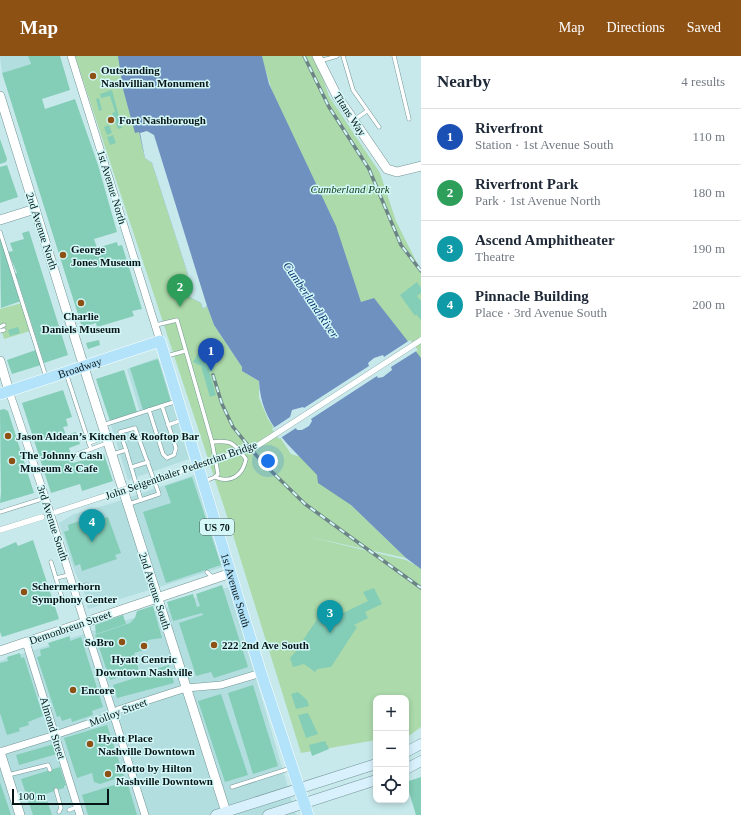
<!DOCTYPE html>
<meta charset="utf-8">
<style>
body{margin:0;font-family:"Times New Roman",serif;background:#f6f6f7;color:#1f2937}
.controls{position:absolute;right:12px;bottom:12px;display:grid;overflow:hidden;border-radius:8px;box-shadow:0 2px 6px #0003}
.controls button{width:36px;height:36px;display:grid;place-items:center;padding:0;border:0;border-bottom:1px solid #e0e1e3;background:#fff;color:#1f2937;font:20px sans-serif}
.scale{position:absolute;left:12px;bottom:10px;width:97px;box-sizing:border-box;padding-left:4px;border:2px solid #081516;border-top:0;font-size:11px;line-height:14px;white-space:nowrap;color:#081516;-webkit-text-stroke:3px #d4f7f8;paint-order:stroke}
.you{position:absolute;left:268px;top:405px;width:14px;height:14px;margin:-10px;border:3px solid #fff;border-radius:50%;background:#1a73e8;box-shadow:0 0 0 6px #1a73e833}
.badge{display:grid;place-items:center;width:26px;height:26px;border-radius:50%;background:#8e5114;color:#fff;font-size:13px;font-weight:700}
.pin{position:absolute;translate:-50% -33px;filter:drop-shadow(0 1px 2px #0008)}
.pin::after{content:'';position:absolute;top:21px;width:14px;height:12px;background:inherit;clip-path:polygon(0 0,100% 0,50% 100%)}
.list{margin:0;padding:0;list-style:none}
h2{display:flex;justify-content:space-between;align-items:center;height:52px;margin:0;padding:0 16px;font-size:17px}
h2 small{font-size:13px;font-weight:400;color:#747a83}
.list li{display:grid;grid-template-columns:26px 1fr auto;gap:12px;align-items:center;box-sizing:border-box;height:56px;padding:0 16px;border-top:1px solid #e0e1e3}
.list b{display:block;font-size:15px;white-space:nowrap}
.list p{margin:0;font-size:13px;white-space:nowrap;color:#747a83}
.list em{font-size:13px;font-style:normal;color:#747a83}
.icon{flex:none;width:22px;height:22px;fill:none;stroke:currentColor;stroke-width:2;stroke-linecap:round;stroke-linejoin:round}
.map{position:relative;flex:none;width:421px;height:759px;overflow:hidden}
header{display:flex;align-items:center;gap:24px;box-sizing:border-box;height:56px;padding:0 20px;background:#8e5114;color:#fff}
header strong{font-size:19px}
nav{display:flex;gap:22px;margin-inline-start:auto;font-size:14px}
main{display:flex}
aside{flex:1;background:#fff}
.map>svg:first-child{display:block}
.built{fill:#b2dee0}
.green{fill:#acdaab}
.water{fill:#6f91c0}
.pier{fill:#c7e9eb}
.building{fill:#84cdb6}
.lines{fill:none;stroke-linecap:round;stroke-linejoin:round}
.service-casing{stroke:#749596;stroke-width:4.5}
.pedestrian-casing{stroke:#749596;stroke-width:6}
.minor-casing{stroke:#749596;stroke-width:8}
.tertiary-casing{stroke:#749596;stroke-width:10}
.secondary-casing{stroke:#749596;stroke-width:11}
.primary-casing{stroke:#fff;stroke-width:12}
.service{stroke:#fff;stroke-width:3.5}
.pedestrian{stroke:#fff;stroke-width:5.5}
.minor{stroke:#fff;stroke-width:7}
.tertiary{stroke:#fff;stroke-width:9}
.secondary{stroke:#d8f1fd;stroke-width:10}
.primary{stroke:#b2e3fa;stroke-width:11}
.rail-casing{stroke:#6c8486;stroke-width:3.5}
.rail{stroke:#d4f7f8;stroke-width:2;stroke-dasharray:6;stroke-linecap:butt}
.pedestrian-bridge-casing{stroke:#749596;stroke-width:6;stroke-linecap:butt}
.pedestrian-bridge{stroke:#fff;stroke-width:5.5}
.poi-dot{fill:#8e5114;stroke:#d4f7f8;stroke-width:1.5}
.labels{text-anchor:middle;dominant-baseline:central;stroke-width:3;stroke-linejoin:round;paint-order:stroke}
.shield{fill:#d4f7f8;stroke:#45595a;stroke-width:1}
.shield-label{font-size:10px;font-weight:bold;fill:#081516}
.poi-label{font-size:11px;font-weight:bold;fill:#081516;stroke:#d4f7f8;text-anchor:start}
.street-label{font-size:11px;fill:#081516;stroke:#d4f7f8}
.park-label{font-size:11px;font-style:italic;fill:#124114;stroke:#d4f7f8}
.water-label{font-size:12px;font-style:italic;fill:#0a3973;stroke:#d4f7f8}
</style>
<header>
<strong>Map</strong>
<nav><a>Map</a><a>Directions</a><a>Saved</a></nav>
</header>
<main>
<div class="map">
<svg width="421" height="759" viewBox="0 0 421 759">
<rect width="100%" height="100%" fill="#c7e9eb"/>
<g class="built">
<polygon points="0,0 28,0 31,8 2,17"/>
<polygon points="157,302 161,309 189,403 128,424 110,366 140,356 127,313"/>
<polygon points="194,419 223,511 88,553 85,539 73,511 59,467 74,458 113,447"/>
<polygon points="229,531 296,759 0,759 0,605"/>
</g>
<g class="green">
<polygon points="75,0 134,0 139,75 145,102 152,107 188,219 183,226 188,240 207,250 214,269 242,311 242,315 259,325 259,342 268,363 291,398 301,401 406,502 305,480 406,504 421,512 421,671 406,682 406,642 376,642 376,684 301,697 228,463"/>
<polygon points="261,0 315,0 329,40 380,117 396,165 421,215 421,303 361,246 275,44"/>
<polygon points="22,247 30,275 4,283 0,270 0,253"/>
</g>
<path class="water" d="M118,0H262L269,28L336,170L361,246L374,242L421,302V513L406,502L351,449L318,427L317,419C290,389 261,369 259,325L242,315V311L214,269L207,250L203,253L201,247L188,240L183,226L188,218L152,107L145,102L139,76L135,77L123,33Z"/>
<g class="pier">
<polygon points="147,75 154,79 207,250 203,253 201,247 188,240 183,226 188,218 152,107 145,102 140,77"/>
<polygon points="410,284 418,294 391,311 392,314 383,321 378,322 377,320 311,363 312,365 309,370 302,374 297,374 296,372 279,383 272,373 290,361 292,354 303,351 304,352 369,310 368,307 374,302 383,299 384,301"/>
</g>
<g class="building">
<polygon points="28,0 60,0 70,34 42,43 45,53 75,43 98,109 117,176 94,183 97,192 117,186 118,190 122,189 142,253 132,255 134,260 97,271 96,267 82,271 2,17 31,8"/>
<polygon points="112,34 122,72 118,73 112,57 115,56 110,40 101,42 100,38"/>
<polygon points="99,42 102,54 99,55 96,43"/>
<polygon points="109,69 112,77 107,79 104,71"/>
<polygon points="113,79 116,87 110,89 107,81"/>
<polygon points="0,83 7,103 6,106 0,108"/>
<polygon points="7,109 18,141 0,147 0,111"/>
<polygon points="29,175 68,299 44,307 18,225 14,218 17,217 8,196 13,195 10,187 24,183 22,177"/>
<polygon points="1,184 21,245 1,252 0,185"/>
<polygon points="417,226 421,232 421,237 417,240 421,245 421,264 416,258 415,260 400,239"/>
<polygon points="18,271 20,277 10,280 8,274"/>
<polygon points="99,284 100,289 88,293 86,287"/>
<polygon points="36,294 41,309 12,318 7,304"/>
<polygon points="199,296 217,305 212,316 209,315 216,339 210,341 201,310 193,306"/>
<polygon points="158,303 171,346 143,354 130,312"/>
<polygon points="124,314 137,356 110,365 96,323"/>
<polygon points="63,334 72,361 66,363 68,370 63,371 66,379 76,376 80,388 69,392 73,407 104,398 113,425 82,435 80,428 51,437 22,347"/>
<polygon points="4,353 8,355 34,437 0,447 1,437 0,354"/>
<polygon points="192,421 221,509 166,527 143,456 171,447 165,430"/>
<polygon points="102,457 104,462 108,461 121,497 115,499 117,503 82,515 80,508 75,510 64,476 69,474 68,469"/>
<polygon points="33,484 59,563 2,581 0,576 0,493 16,486 18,490"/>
<polygon points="222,529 248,611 214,622 211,616 196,620 179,567 203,559 202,557 173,565 167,546 193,538 197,551 200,550 196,538"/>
<polygon points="374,532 382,548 365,556 368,562 354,569 357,571 331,611 317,613 315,616 304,608 293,611 290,602 296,595 293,586 299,590 316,565 318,555 343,557 368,545 363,536"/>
<polygon points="153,550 162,582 148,584 146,588 148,593 134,597 139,615 110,624 95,579 130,567 135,562 137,555"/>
<polygon points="123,559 126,568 96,578 95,569"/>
<polygon points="70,580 70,585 81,581 103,651 92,655 93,659 72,666 71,662 62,665 60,660 57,661 37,601 41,600 40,594 50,591 48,587"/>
<polygon points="20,597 21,602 24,601 43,660 28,666 29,669 19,672 20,675 7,679 0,657 0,607 8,605 7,601"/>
<polygon points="169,609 174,627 117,642 113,629 157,615 156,613"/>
<polygon points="253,629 278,710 253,718 228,637"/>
<polygon points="298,636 307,644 309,650 296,653 291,638"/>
<polygon points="221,638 248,719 225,726 198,645"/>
<polygon points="308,657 318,678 306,682 298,659"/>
<polygon points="107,669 124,720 100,728 94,726 92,717 77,722 64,682"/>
<polygon points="325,685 329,693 312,700 309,689"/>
<polygon points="54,688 57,698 19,709 16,699"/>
<polygon points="60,711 66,729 64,730 64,732 45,738 52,759 33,759 21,723"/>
<polygon points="421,721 421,759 416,759 406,726"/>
<polygon points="127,725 137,759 88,759 82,739"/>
<polygon points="0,726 11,759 0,759"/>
</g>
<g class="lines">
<g class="service-casing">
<g id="service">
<polyline points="343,0 353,34 379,71"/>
<polyline points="394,0 409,63"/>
<polyline points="320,5 337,0"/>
<polyline points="354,64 367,55"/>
<polyline points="0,176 46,321"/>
<polyline points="156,269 177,264 212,386 218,418 215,421 205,425"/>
<polyline points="0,271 4,269"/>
<polyline points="0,275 4,274"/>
<polyline points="167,300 185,295"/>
<polyline points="66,317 91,393 75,399"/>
<polyline points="149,354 163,398 167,402 174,399 176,392 162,350"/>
<polyline points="103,369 177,345"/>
<polyline points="168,369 182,364"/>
<path d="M212,386C232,384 234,387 246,403C243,419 231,428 215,421"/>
<polyline points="89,387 105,381"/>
<polyline points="91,393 107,387"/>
<polyline points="126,394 141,444"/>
<polyline points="113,398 126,394 120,376 135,372 159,438 129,448"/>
<polyline points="132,411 148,406"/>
<polyline points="0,456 45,442"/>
<polyline points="51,506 63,545"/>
<polyline points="207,516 213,522"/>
<polyline points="56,522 69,519"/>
<polyline points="73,533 87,529"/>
<polyline points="8,719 48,709 50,714"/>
<polyline points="232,731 291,712"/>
<polyline points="56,734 61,752 59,756"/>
<polyline points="69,754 77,751"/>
</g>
</g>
<g class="pedestrian-casing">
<polyline id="pedestrian" points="0,474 42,461"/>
</g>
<g class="minor-casing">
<g id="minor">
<polyline points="71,0 160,285"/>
<polyline points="9,335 46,444 145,759"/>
<polyline points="26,586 80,759"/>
<polyline points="0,696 55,679 108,661 118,654 186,632 221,629 261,617"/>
</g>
</g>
<g class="tertiary-casing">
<g id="tertiary">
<polyline points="317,0 337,40 387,113 397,116 421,110"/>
<polyline points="0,40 88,324 227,759"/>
<polyline points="0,164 35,153"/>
<polyline points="0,305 9,335"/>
<polyline points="0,595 231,517"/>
<polyline points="0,696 20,759"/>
</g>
</g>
<g class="secondary-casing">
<g id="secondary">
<polyline points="406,696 421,688"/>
<polyline points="406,713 421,705"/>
<polyline points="216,759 376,708"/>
<polyline points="268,759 376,724"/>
</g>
</g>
<g class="primary-casing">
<g id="primary">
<path id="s1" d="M0,338L160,285L261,617L308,759"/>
</g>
</g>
<use href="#service" class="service"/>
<use href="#pedestrian" class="pedestrian"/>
<use href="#minor" class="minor"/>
<use href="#tertiary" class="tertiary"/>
<use href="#secondary" class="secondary"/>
<use href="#primary" class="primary"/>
<g class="rail-casing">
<g id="rail">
<polyline points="304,0 329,51 369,113 401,189 421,215"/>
<polyline points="213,319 222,348 233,371 261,405 305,448 421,532"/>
</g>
</g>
<use href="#rail" class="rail"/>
<g class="pedestrian-bridge-casing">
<polyline id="pedestrian-bridge" points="56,456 257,390 421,284"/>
</g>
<use href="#pedestrian-bridge" class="pedestrian-bridge"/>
</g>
<g class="poi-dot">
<circle cx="93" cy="20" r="4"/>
<circle cx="111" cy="64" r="4"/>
<circle cx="63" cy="199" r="4"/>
<circle cx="81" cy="247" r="4"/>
<circle cx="8" cy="380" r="4"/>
<circle cx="12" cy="405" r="4"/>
<circle cx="24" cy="536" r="4"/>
<circle cx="122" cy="586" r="4"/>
<circle cx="214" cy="589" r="4"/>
<circle cx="144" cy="590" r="4"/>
<circle cx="73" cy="634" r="4"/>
<circle cx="90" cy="688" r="4"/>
<circle cx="108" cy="718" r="4"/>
</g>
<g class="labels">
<rect class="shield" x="200" y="463" width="34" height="16" rx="3"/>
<g class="shield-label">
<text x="217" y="471">US 70</text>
</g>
<g class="poi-label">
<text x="101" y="14">Outstanding<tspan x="101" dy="13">Nashvillian Monument</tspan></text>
<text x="119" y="64">Fort Nashborough</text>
<text x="71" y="193">George<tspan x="71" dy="13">Jones Museum</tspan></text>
<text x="81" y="260" text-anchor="middle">Charlie<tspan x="81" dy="13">Daniels Museum</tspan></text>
<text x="16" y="380">Jason Aldean’s Kitchen &amp; Rooftop Bar</text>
<text x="20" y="399">The Johnny Cash<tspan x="20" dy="13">Museum &amp; Cafe</tspan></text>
<text x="32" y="530">Schermerhorn<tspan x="32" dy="13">Symphony Center</tspan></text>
<text x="114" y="586" text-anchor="end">SoBro</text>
<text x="222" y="589">222 2nd Ave South</text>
<text x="144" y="603" text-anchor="middle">Hyatt Centric<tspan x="144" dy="13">Downtown Nashville</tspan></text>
<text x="81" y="634">Encore</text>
<text x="98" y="682">Hyatt Place<tspan x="98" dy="13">Nashville Downtown</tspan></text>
<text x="116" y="712">Motto by Hilton<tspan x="116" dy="13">Nashville Downtown</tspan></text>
</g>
<g class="street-label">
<text transform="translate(350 58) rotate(57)">Titans Way</text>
<text transform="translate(112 131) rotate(73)">1st Avenue North</text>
<text transform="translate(42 175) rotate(72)">2nd Avenue North</text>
<text stroke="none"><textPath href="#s1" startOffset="84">Broadway</textPath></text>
<text transform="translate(181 414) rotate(-19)">John Seigenthaler Pedestrian Bridge</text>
<text transform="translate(53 467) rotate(72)">3rd Avenue South</text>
<text stroke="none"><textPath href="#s1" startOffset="429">1st Avenue South</textPath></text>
<text transform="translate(155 535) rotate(72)">2nd Avenue South</text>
<text transform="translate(70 571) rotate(-19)">Demonbreun Street</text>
<text transform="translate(118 656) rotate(-21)">Molloy Street</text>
<text transform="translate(53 672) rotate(73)">Almond Street</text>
</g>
<g class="park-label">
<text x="350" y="133">Cumberland Park</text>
</g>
<g class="water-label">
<text transform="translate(311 244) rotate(56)">Cumberland River</text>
</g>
</g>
</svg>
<div class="controls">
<button>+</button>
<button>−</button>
<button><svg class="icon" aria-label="locate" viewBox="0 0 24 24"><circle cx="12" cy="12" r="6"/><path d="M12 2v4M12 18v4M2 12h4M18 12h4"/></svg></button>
</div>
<div class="scale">100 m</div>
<div class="you"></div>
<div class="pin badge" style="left:211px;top:315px;background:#1a4fb4">1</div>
<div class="pin badge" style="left:180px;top:251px;background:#2e9e5b">2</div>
<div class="pin badge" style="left:330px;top:577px;background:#0f9aa8">3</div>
<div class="pin badge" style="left:92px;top:486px;background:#0f9aa8">4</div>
</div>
<aside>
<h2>Nearby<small>4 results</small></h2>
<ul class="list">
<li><span class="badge" style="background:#1a4fb4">1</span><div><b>Riverfront</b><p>Station · 1st Avenue South</p></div><em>110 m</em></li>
<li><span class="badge" style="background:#2e9e5b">2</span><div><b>Riverfront Park</b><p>Park · 1st Avenue North</p></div><em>180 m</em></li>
<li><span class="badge" style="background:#0f9aa8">3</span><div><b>Ascend Amphitheater</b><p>Theatre</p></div><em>190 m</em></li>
<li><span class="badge" style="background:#0f9aa8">4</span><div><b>Pinnacle Building</b><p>Place · 3rd Avenue South</p></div><em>200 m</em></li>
</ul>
</aside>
</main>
